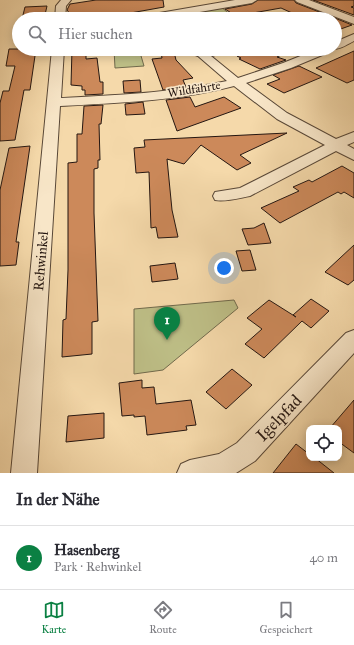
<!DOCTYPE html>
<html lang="de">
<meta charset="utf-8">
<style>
body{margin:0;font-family:"IM FELL Great Primer",serif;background:#f2f2f3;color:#2b2b33}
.controls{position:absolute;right:12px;bottom:12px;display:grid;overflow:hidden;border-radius:8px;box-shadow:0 2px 10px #0003}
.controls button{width:36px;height:36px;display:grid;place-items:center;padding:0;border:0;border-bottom:1px solid #e1e1e2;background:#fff;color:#2b2b33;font:20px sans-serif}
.you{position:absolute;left:224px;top:268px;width:14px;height:14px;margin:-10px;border:3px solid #fff;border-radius:50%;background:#1a73e8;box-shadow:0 0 0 6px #1a73e833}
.badge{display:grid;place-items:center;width:26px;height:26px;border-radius:50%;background:#0b8043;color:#fff;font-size:13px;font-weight:700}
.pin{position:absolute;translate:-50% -33px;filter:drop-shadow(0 1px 2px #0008)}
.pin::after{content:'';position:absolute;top:21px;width:14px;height:12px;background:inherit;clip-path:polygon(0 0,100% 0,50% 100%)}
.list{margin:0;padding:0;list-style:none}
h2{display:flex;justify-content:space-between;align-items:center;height:52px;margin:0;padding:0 16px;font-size:17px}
h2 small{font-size:13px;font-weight:400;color:#7c7c81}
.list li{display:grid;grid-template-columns:26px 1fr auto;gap:12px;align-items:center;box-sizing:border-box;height:64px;padding:0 16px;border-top:1px solid #e1e1e2}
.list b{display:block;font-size:15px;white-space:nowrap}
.list p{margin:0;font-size:13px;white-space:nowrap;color:#7c7c81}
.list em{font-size:13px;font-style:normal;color:#7c7c81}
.icon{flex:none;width:22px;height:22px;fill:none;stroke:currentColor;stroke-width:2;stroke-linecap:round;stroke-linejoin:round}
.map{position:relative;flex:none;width:354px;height:473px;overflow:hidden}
.search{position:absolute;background:#fff;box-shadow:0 2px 10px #0003;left:12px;right:12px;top:12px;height:44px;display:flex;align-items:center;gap:10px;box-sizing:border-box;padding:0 14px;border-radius:22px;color:#7c7c81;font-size:15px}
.sheet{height:116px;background:#fff}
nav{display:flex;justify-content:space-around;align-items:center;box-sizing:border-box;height:56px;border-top:1px solid #e1e1e2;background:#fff;font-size:11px;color:#7c7c81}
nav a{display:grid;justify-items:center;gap:2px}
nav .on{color:#0b8043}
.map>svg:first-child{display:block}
.green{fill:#bebf87;stroke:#716a4c}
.building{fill:#cc895a;stroke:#241611}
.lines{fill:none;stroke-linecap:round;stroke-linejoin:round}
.minor-casing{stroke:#584737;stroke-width:2}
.minor{fill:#f8e6c8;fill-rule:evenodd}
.labels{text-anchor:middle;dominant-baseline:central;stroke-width:3.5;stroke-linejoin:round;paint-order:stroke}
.far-street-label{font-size:12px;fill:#241611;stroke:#f8e6c8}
.street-label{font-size:14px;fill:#241611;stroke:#f8e6c8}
.near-street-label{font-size:17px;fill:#241611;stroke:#f8e6c8}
</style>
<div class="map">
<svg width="354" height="473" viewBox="0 0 354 473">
<rect width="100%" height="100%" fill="#f5d9aa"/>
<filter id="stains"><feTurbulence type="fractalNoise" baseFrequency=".005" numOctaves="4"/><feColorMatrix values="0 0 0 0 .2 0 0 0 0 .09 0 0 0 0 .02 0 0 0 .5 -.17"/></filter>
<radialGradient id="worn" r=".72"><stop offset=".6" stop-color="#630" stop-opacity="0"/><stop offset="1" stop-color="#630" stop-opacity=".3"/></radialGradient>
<g class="green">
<polygon points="221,7 236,19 206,19 200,11"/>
<polygon points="114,49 139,49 144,66 115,68"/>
<polygon points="234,300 238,308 163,370 134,374 134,309"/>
</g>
<g class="building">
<polygon points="96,0 163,0 164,7 108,17 104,14 73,18 67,10 70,4"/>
<polygon points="258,0 294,0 296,3 330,16 320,17 316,14 301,17 281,8 236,16 225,9 252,4"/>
<polygon points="313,0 354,0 354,6 351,7 354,8 354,15"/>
<polygon points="47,6 44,19 22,19 25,7"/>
<polygon points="335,18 352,25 335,31"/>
<polygon points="9,49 36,49 30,90 24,90 15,140 0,141 0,103 3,91 9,91 15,66 6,66"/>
<polygon points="72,49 86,49 86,59 97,58 100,82 103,82 103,94 85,95 85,90 82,90 82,86 71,85"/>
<polygon points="256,49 294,49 277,57 286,60 260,69 239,59 241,58 237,56"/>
<polygon points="354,51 354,80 347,83 316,68"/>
<polygon points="161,52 174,52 176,60 193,78 183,80 186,87 163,90 152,59 162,58"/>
<polygon points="299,66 322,77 284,93 267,84 280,79 273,75"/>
<polygon points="140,80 141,92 124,93 123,81"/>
<polygon points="190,97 195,107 224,97 241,108 177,131 166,100"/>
<polygon points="143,102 145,114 126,115 125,104"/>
<polygon points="103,105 101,124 99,124 100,160 98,160 98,168 94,169 94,213 98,321 92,322 92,354 62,357 63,320 66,319 68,270 68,163 77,162 77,134 82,134 84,106"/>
<polygon points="287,133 240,155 251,163 237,170 201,145 184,164 167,159 172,210 178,237 158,238 156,227 151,228 149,172 136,173 134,148 145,147 144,140"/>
<polygon points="30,146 16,242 19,242 16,265 0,266 0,190 9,148"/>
<polygon points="342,166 354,173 354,198 344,192 341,194 338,192 280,223 261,208 299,191 293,187 309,180 312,182"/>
<polygon points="264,223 271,243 248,245 242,229 254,228"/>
<polygon points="354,245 354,280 348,285 325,272"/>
<polygon points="250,250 256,270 242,271 236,251"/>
<polygon points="175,263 178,279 152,282 150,266"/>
<polygon points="311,299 329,311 311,328 302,321 264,358 245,344 262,329 247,318 269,300 296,317 293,315"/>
<polygon points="232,369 252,385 226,409 206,392"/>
<polygon points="142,380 142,388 154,387 156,404 191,400 196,425 186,426 187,430 147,435 145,416 134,417 134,415 122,416 119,383"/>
<polygon points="354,400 354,453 339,442 339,428 330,428"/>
<polygon points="104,413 104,438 66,442 68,416"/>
<polygon points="296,444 309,454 309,458 315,458 334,473 273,473"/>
</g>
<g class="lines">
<g class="minor-casing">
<g id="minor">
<polygon points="61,0 71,0 66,6 65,19 55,19 56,6"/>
<polygon points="235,0 257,0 252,3 159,19 137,19 142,16"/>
<polygon points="295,0 309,0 354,17 354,24 297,2"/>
<path d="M354,34V41C348,44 341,49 334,49L332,51L291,68L246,83L287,113L336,139L354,132V142L347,145L354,149V160L336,151L250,196C239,198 226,202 215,200L213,196L215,192L240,188L325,145L277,119L234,86C177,101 118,103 60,106L37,473H11L52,49H64L61,98C116,95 172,93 227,81L198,56L185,51L183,49L203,50L234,49L232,51L211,56L238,78L283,63L318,49H335V42Z"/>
<polygon points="354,330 354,353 255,461 236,473 177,473 181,464 190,460 219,454 237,443 346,333"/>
</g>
</g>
<use href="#minor" class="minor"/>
</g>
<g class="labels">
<g class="far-street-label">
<text transform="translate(194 89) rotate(-9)">Wildfährte</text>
</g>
<g class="street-label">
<text transform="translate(41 261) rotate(-85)">Rehwinkel</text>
</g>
<g class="near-street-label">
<text transform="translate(279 418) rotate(-46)">Igelpfad</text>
</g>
</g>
<rect width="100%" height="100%" filter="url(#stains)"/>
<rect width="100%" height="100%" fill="url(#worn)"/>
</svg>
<div class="controls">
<button><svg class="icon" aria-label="locate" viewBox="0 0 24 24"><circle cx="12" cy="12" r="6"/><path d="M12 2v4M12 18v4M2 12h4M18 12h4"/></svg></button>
</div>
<div class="you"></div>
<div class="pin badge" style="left:167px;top:340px">1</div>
<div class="search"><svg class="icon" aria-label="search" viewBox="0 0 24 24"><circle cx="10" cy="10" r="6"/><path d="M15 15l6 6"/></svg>Hier suchen</div>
</div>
<section class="sheet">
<h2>In der Nähe<small></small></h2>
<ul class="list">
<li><span class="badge">1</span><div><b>Hasenberg</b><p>Park · Rehwinkel</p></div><em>40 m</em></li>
</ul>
</section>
<nav>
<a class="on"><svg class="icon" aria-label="map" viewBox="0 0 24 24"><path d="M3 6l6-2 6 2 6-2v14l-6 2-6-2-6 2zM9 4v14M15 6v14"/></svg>Karte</a>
<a><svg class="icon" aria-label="directions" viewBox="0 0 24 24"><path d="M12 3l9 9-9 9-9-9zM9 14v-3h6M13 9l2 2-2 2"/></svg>Route</a>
<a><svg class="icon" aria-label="saved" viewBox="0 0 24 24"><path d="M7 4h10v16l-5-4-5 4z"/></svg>Gespeichert</a>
</nav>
